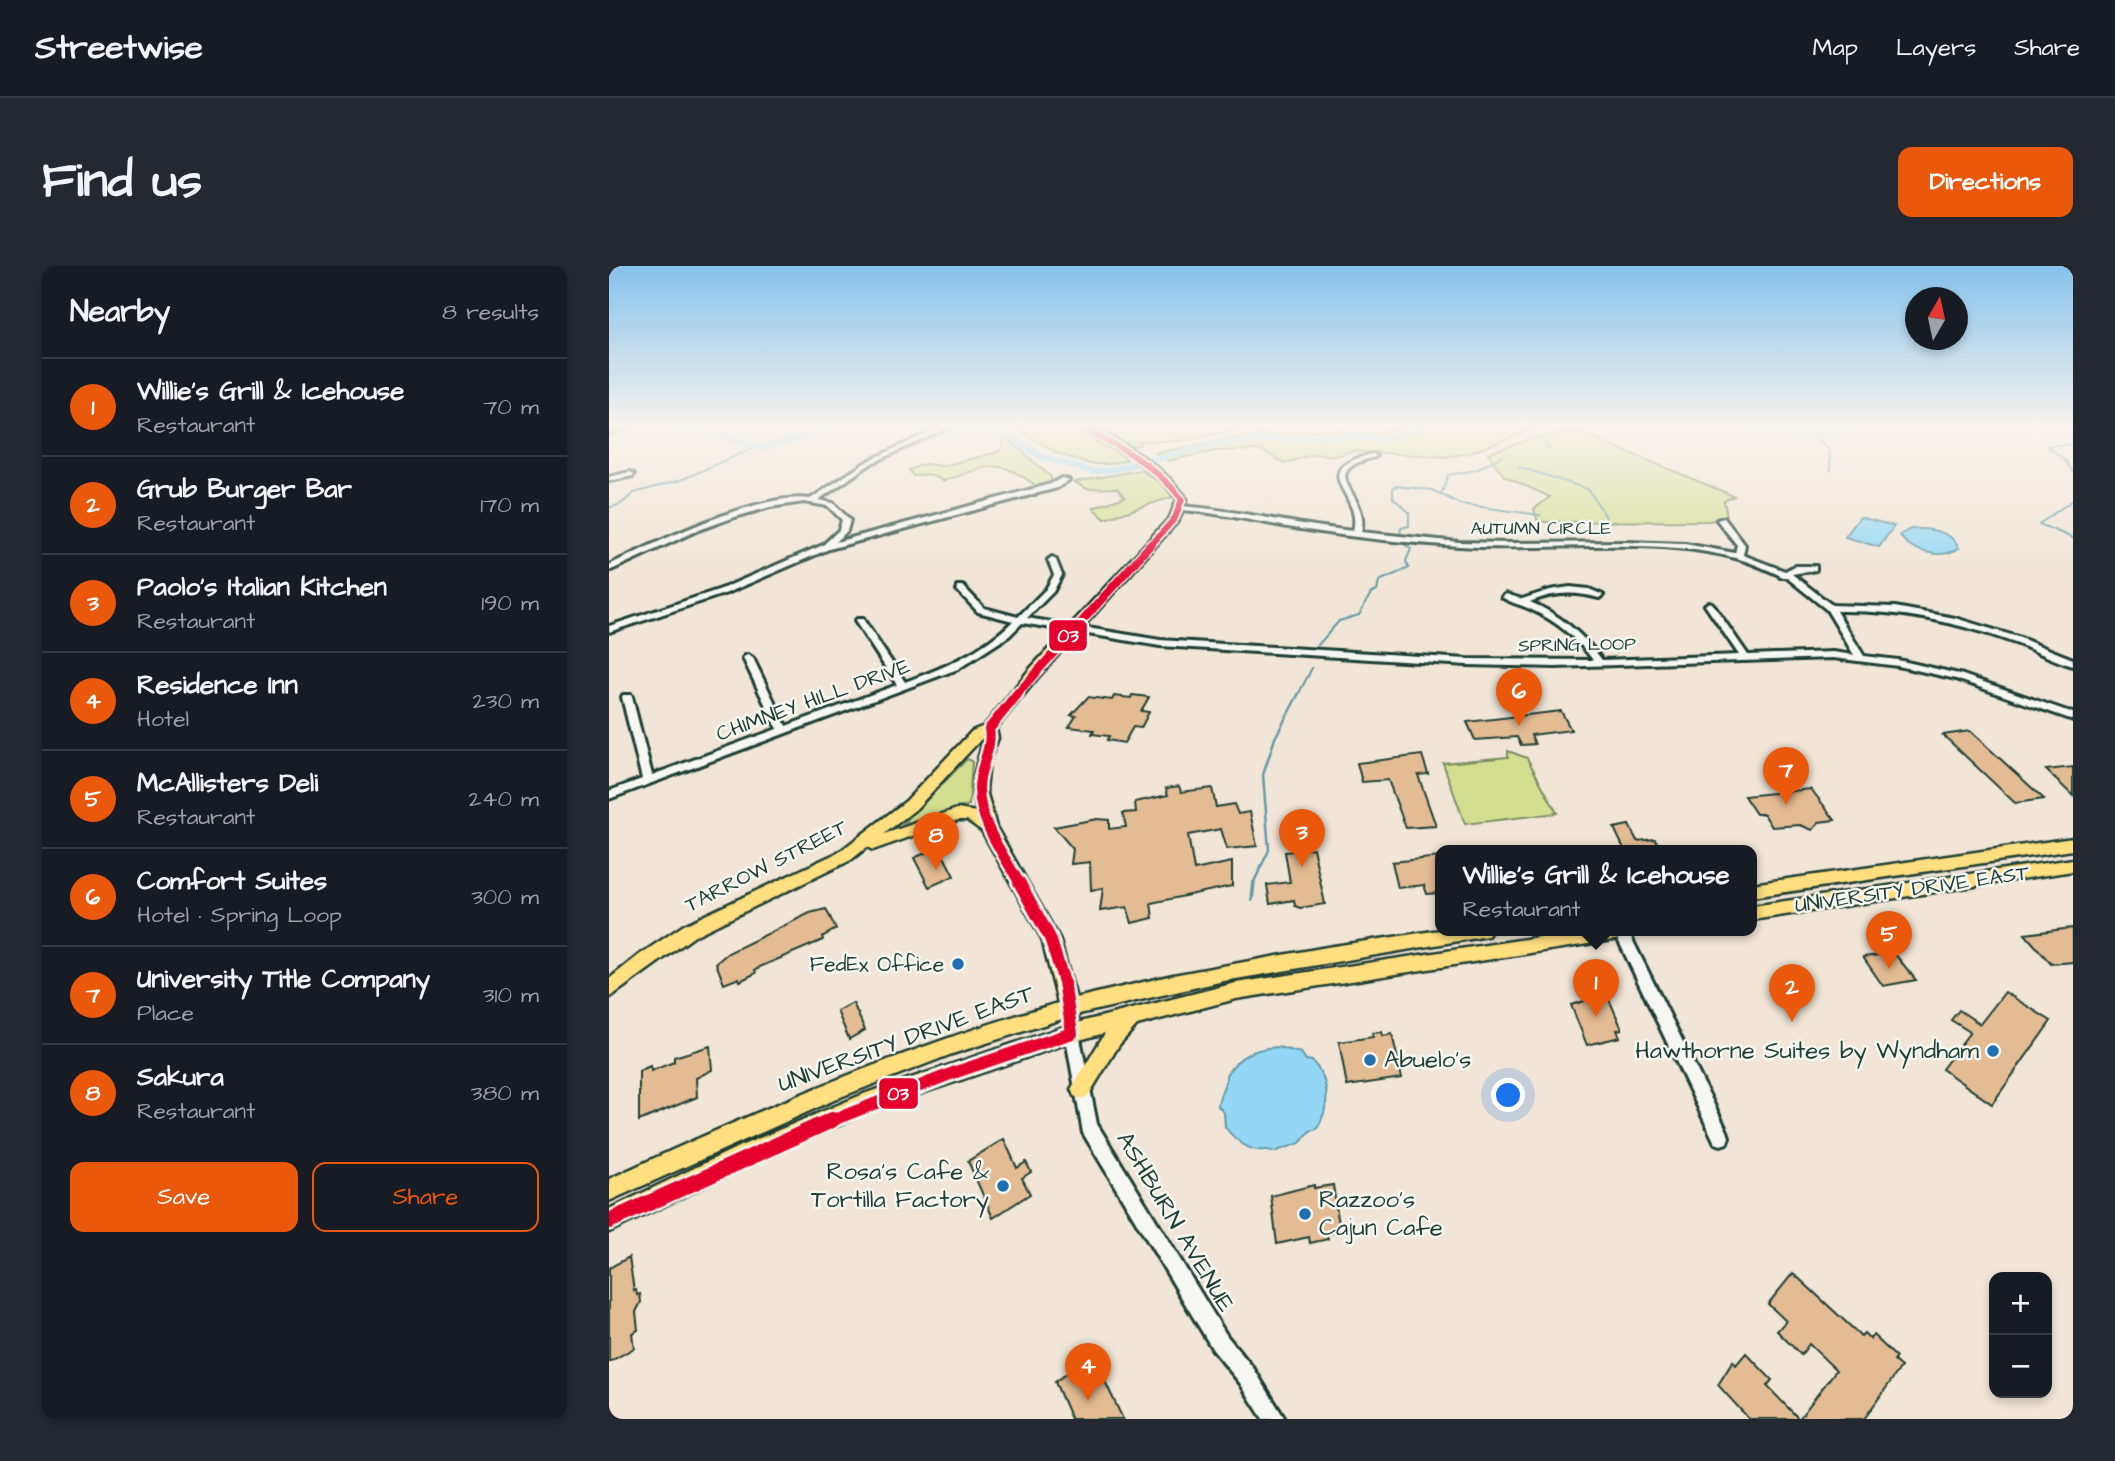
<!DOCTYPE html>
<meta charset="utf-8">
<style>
body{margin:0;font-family:"Architects Daughter",sans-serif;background:#242831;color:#f1f3f6}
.controls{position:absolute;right:21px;bottom:21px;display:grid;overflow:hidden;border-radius:14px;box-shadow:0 4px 10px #0003}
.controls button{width:63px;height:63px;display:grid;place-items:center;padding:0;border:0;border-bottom:2px solid #363941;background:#171b24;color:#f1f3f6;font:35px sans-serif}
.compass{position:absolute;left:1296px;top:21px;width:63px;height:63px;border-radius:50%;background:#171b24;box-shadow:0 4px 10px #0003;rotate:9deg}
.you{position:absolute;left:900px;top:830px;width:24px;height:24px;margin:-18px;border:5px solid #fff;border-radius:50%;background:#1a73e8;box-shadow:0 0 0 10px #1a73e833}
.badge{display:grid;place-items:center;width:46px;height:46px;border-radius:50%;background:#ea580c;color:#fff;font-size:23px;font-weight:700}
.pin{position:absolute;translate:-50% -58px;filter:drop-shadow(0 2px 4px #0008)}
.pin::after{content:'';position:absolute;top:37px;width:24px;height:21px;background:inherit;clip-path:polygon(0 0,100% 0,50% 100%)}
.popup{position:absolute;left:826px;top:579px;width:322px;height:91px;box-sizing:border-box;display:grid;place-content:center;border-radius:14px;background:#171b24;filter:drop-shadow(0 2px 5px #0005);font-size:23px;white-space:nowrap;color:#9ea1a6}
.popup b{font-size:26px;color:#f1f3f6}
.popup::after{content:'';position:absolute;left:50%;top:100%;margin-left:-14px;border:14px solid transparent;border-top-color:#171b24}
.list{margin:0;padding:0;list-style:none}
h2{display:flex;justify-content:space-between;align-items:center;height:91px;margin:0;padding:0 28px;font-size:30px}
h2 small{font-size:23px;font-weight:400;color:#9ea1a6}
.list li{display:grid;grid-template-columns:46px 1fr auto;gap:21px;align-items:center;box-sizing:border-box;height:98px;padding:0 28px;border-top:2px solid #363941}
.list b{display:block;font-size:26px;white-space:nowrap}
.list p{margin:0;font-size:23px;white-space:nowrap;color:#9ea1a6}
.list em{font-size:23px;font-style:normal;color:#9ea1a6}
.actions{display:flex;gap:14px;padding:21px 28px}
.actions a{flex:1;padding:16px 0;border:2px solid #ea580c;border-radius:14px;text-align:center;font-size:24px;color:#ea580c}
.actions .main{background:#ea580c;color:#fff}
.map{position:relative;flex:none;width:1464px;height:1153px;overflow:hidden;border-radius:14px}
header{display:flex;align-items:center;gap:42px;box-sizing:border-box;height:98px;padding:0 35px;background:#171b24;border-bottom:2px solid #363941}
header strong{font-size:33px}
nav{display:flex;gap:38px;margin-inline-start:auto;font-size:24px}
.intro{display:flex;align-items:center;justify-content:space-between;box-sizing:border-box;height:168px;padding:0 42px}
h1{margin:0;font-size:49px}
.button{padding:18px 32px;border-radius:14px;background:#ea580c;color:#fff;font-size:24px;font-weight:700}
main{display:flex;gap:42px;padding:0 42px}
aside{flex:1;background:#171b24;border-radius:14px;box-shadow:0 4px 10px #0003}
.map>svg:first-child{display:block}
.green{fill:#d3de91;stroke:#798e62;stroke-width:2}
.water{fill:#93d6f5;stroke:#6599a8;stroke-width:2}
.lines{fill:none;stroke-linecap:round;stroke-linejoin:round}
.stream-far2{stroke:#6599a8;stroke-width:2}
.stream-far1{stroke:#6599a8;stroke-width:2.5}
.stream{stroke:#6599a8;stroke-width:3.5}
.river{fill:#93d6f5;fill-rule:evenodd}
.building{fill:#e3bc93;stroke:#1f3d34;stroke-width:2}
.minor-casing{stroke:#1f3d34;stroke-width:6}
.major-casing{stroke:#1f3d34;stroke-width:5}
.minor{fill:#f6f6f2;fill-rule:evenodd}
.major{fill:#ffdf80;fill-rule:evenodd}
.bus-1-far4-casing{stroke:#f6f6f2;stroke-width:10}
.bus-1-far3-casing{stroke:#f6f6f2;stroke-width:11}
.bus-1-far2-casing{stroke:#f6f6f2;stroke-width:15}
.bus-1-far1-casing{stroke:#f6f6f2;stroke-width:18}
.bus-1-casing{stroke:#f6f6f2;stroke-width:21}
.bus-1-far4{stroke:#e4002b;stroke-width:6}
.bus-1-far3{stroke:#e4002b;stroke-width:8}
.bus-1-far2{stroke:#e4002b;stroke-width:10}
.bus-1-far1{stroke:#e4002b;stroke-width:12}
.bus-1{stroke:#e4002b;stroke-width:16}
.poi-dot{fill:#1f6fb2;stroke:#f6f6f2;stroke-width:2.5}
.labels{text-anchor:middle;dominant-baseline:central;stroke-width:5;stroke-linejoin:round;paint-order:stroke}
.far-street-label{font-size:18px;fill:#1f3d34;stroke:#f6f6f2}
.street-label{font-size:21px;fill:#1f3d34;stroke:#f6f6f2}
.poi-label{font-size:21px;fill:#1f3d34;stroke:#f6f6f2;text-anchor:end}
.near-street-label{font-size:24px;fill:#1f3d34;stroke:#f6f6f2}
.near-poi-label{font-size:24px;fill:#1f3d34;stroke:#f6f6f2;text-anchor:end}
.line-badge{stroke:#f6f6f2;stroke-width:2.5}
.badge-label{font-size:19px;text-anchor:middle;font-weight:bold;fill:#fff}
</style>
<header>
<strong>Streetwise</strong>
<nav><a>Map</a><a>Layers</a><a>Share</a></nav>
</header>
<div class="intro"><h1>Find us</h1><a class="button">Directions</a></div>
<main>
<aside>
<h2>Nearby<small>8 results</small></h2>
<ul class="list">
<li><span class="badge">1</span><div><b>Willie’s Grill &amp; Icehouse</b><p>Restaurant</p></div><em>70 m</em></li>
<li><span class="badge">2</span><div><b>Grub Burger Bar</b><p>Restaurant</p></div><em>170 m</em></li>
<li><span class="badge">3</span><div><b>Paolo's Italian Kitchen</b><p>Restaurant</p></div><em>190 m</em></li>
<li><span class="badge">4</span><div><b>Residence Inn</b><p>Hotel</p></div><em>230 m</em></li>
<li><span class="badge">5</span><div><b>McAllisters Deli</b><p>Restaurant</p></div><em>240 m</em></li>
<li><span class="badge">6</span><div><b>Comfort Suites</b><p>Hotel · Spring Loop</p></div><em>300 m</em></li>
<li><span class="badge">7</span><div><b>University Title Company</b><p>Place</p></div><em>310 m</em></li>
<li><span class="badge">8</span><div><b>Sakura</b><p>Restaurant</p></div><em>380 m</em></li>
</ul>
<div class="actions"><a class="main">Save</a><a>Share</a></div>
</aside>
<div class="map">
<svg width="1464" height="1153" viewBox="0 0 1464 1153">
<rect width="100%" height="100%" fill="#f0e5d6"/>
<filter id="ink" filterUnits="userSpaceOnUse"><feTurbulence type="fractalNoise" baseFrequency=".0143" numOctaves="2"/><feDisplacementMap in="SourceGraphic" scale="14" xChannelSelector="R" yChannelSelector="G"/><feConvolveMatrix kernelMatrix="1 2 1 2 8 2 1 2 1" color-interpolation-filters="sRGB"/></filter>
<g filter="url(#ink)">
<g class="green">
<path d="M373,158C426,158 477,155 518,194L501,198H481L448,187L407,162Z"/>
<polygon points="471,158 699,158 616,166 571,175 529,175 531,179 524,180"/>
<path d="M804,158L968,159L928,162L860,187L837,191L743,185L728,190L706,188L676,197L651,184L606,185L559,195L547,187L623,172L725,163C753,171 777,166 804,158Z"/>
<polygon points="968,165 1125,230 1115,235 1118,250 1101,255 929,256 925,243 941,231 895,210 879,187 929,171"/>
<path d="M399,173L442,211V219L430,222C386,188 381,201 334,215L320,208L304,210L300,204L315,198L334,200L389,186L393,182V174Z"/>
<polygon points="532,204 559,222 563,231 496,253 484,242 516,231 508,222 478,223 465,216"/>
<polygon points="899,485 918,492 948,547 856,558 834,497 899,491"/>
<polygon points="358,493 363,495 360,539 294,558"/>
</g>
<g class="water">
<polygon points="1251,251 1285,260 1270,281 1236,271"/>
<path d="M1301,263C1318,262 1343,264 1350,282C1334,294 1300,286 1291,269Z"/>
<path d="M669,781L692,787L697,794L703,795C722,815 721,840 708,863L701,865L691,877L665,886C658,882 656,885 649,884C635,883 624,871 616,861L615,847L609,840C610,827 619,816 617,809C630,789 646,782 669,781Z"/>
</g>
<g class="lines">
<g class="stream-far2">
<polyline points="929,158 930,161"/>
<polyline points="1206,169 1220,184 1222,205"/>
<polyline points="932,171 940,183"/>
<polyline points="1464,178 1438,180 1456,194 1464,206"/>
<polyline points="910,201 979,223 997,251"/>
<polyline points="832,229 839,209 867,204 893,190"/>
<polyline points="1464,234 1430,258 1464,272"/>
<polyline points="0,242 12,238 25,227 72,214 146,181"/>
<polyline points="791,268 792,262 800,260 800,246 784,232 784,221 787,220 823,224 851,238 931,249"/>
<polyline points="709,379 730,355 750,349 762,327 768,325 770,315 800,302 797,295 802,283 790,275"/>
<polyline points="689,429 703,402"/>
</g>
<polyline class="stream-far1" points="644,618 660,584 654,509 666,472 690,427"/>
<polyline class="stream" points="643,634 645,616"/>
<g class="river">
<polygon points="17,158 44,158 112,166 152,179 231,158 245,158 198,174 152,185 111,172"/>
<polygon points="272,158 293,158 337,165 381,162 397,165 436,189 485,203 508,200 610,174 716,167 779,170 819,158 834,158 779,176 716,173 610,180 508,206 485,209 430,193 394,170 381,168 337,171"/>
<path d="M1126,158L1175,167L1260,158C1232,176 1153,179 1126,158Z"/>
</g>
</g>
<g class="building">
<polygon points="523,429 540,431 532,445 540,446 532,462 524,461 515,477 498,474 500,470 483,468 485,464 460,461 467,450 462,449 479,431 503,434 505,430 522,432"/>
<polygon points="952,445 962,464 922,469 926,478 912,479 908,471 866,474 858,456"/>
<polygon points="1361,465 1435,533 1406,537 1334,469"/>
<polygon points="813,489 819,508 809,509 827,560 797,562 779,514 753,516 748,497"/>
<polygon points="1464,501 1464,530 1437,504"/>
<polygon points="570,520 572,526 603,522 607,541 625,538 629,548 641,546 648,580 618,583 612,563 579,569 585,604 623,596 623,620 542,637 544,652 523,657 518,641 491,645 494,622 482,624 481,596 462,598 464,583 445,561 488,553 500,554 500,563 517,561 514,547 527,546 526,536 559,529 557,522"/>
<polygon points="1202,523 1226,554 1210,556 1204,564 1191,559 1163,561 1155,548 1147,548 1135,530"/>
<polygon points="1020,559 1028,575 1046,573 1053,585 1016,585 1005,562"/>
<polygon points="330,581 345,610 320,621 305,592"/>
<polygon points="704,582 716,638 691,642 686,640 685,634 661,638 658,619 681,616 676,586"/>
<polygon points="831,591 831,627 818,628 815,619 789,622 783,596"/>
<polygon points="217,643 227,663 213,671 214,674 153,700 146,704 147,707 131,715 130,712 115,718 107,697 119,687 201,647"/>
<polygon points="1464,662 1464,696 1442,698 1416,668"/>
<polygon points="1285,687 1307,714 1274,720 1254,691"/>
<polygon points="1396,726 1442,755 1383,838 1333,803 1361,766 1342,754 1350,744 1371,758"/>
<polygon points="985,732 986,735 1000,733 1013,763 1008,764 1011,771 978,779 962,739"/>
<polygon points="244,737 256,764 240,773 228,745"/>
<polygon points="773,766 774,770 783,768 793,812 738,820 730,776 764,771 763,767"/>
<polygon points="101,780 103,804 87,812 88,831 30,855 30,805 41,800 42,805 65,796 65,791"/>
<polygon points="395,873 408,902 417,896 422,906 413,912 421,928 384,952 359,895"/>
<polygon points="705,919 705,922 724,919 731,966 718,968 719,973 701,977 700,971 668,978 662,930"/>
<polygon points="20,991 25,1025 27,1024 28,1029 31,1028 32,1036 27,1046 29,1064 23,1067 25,1082 0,1096 0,1002"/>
<polygon points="1184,1007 1252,1070 1255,1067 1261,1073 1264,1069 1287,1091 1285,1095 1292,1101 1255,1153 1140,1153 1109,1119 1124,1095 1127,1099 1137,1087 1163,1114 1158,1120 1190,1153 1227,1104 1200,1078 1192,1089 1168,1065 1177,1055 1159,1038"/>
<polygon points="483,1088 514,1153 462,1153 446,1116"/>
</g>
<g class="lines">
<g class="minor-casing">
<g id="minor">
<polygon points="21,158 31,158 0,168 0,164"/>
<path d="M339,158H347L263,197L209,234L224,237L241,254L238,265L227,276L442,218L453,212L460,214L448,222L220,283L118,327L0,366V360L112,323L214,279L230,264L233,254L219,240L195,236L161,241L126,251L87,265L0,305V299C46,277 152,225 201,233L259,195Z"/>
<path d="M764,188L767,190L766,191C702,207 763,228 752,266L850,276L902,277L1017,276L1076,278L1126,287L1128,279L1108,254L1115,252L1136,279L1134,289L1176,305L1186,300H1207V304L1183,308L1223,339L1286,341L1346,352L1409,371L1464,393V400C1443,394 1424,383 1403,376C1346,355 1288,344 1227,345L1255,390L1289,394L1354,409L1464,447V454L1347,413L1289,400L1224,392L946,401L858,399L551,380L413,357L400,370L349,403L0,533V525L33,513L13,431L14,429H22L23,431L43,509L168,463L134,392L136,390L139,389L144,392L177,460L288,419L246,355L248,353H254L296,416C335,402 374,385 404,355L369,346L348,324V320H354L375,342L409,351L437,323L445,309L439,294L443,291L447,294L453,309L444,326L418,352L551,374L858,393L984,394C968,372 947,355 923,344C914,339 901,337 893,331L897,328L913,333L941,324L961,321L980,323L994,329L990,332C966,325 944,326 921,336C950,348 974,368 993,394L1130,389L1096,339L1100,336L1103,337L1139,389L1224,386L1245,389L1218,344L1177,311H1171L1170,309C1157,303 1144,297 1130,293C1047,269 939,286 851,280C800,277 748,272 698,264C656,258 615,247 572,244L568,242L572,240C630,244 686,259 744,265C755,227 693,205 764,188Z"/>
<polygon points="21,206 25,208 24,210 0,215 0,211"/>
<polygon points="1005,665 1019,665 1118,865 1120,871 1118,877 1112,879 1106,877"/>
<polygon points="463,760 468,762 470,767 488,858 618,1070 645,1103 676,1153 654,1153 631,1117 604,1084 474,867 456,767 458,762"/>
</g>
</g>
<g class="major-casing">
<g id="major">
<path d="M456,158C495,158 557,201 578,233L570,254L430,410L387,463L389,472L380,496L377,524L387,561L450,672L467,732L564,709L718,681L831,664L882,665L879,670L615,715L470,748L468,756L461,758L453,753L343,788L234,830L0,935V913C147,845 294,782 449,737L433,673L373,565L358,554H349L264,584L258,581L242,594L87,669L0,732V713L30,689L75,659L230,586L297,535L363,465L375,460L420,404L561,251L568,233L551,213L520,190ZM375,470C368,502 360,511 368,546L348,543L275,568L307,543Z"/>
<polygon points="1464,572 1464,584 1143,631 1143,618"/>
<polygon points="1464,593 1464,605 1143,654 1143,640"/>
<polygon points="969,665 1026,665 1023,670 1017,672 627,733 528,759 510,779 479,830 472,833 465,830 462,823 496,767 463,776 267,843 143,898 0,966 0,943 127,882 257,827 463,758 627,717"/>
</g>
</g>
<use href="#minor" class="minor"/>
<use href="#major" class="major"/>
<g class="bus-1-far4-casing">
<path id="bus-1-far4" d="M460,158C504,175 543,196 573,233L566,252L542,279"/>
</g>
<g class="bus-1-far3-casing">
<polyline id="bus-1-far3" points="407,429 543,277"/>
</g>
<g class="bus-1-far2-casing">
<path id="bus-1-far2" d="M409,427L380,463C384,481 370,502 370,522C370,557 395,589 411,618"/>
</g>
<g class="bus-1-far1-casing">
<polyline id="bus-1-far1" points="219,856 344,807 463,767 455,716 441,672 410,616"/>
</g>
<g class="bus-1-casing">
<polyline id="bus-1" points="0,955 223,854"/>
</g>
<use href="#bus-1-far4" class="bus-1-far4"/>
<use href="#bus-1-far3" class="bus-1-far3"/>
<use href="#bus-1-far2" class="bus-1-far2"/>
<use href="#bus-1-far1" class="bus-1-far1"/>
<use href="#bus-1" class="bus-1"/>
</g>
</g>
<linearGradient id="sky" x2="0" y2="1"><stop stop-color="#86c2ed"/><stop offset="0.5" stop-color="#f8f3ed"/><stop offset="1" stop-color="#f8f3ed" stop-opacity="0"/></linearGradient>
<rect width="1464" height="319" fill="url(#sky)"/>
<g class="poi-dot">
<circle cx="349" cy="698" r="7"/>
<circle cx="1384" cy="785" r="7"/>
<circle cx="761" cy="794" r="7"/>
<circle cx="394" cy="920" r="7"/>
<circle cx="696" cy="948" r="7"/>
</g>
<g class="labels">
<g class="far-street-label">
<text x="932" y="262">AUTUMN CIRCLE</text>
<text transform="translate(968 379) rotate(-1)">SPRING LOOP</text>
</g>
<g class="street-label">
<text transform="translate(204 434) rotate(-20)">CHIMNEY HILL DRIVE</text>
<text transform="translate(157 600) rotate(-27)">TARROW STREET</text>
<text transform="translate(1303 623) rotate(-8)">UNIVERSITY DRIVE EAST</text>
</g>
<g class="poi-label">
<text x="335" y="698">FedEx Office</text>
</g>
<g class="near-street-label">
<text transform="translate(297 773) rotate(-20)">UNIVERSITY DRIVE EAST</text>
<text transform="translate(566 956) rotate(59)">ASHBURN AVENUE</text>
</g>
<g class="near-poi-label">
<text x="1370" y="785">Hawthorne Suites by Wyndham</text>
<text x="775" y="794" text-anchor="start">Abuelo's</text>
<text x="380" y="906">Rosa's Cafe &amp;<tspan x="380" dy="28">Tortilla Factory</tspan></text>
<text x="710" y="934" text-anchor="start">Razzoo's<tspan x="710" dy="28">Cajun Cafe</tspan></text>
</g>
</g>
<g class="line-badge">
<rect x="439" y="353" width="40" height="33" rx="7" fill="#e4002b"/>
<rect x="269" y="811" width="41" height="33" rx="7" fill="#e4002b"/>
</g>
<g class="badge-label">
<text x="459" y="376">03</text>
<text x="289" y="834">03</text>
</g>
</svg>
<div class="controls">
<button>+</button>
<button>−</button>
</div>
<svg class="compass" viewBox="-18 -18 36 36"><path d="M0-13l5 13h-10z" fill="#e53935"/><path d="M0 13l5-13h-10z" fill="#9ea1a6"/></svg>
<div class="you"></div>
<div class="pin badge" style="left:987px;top:751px">1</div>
<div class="popup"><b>Willie’s Grill &amp; Icehouse</b>Restaurant</div>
<div class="pin badge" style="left:1183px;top:756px">2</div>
<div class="pin badge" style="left:693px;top:601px">3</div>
<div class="pin badge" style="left:479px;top:1135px">4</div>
<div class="pin badge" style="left:1280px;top:703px">5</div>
<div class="pin badge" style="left:910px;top:460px">6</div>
<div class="pin badge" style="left:1177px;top:539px">7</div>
<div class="pin badge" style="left:327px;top:604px">8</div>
</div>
</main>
